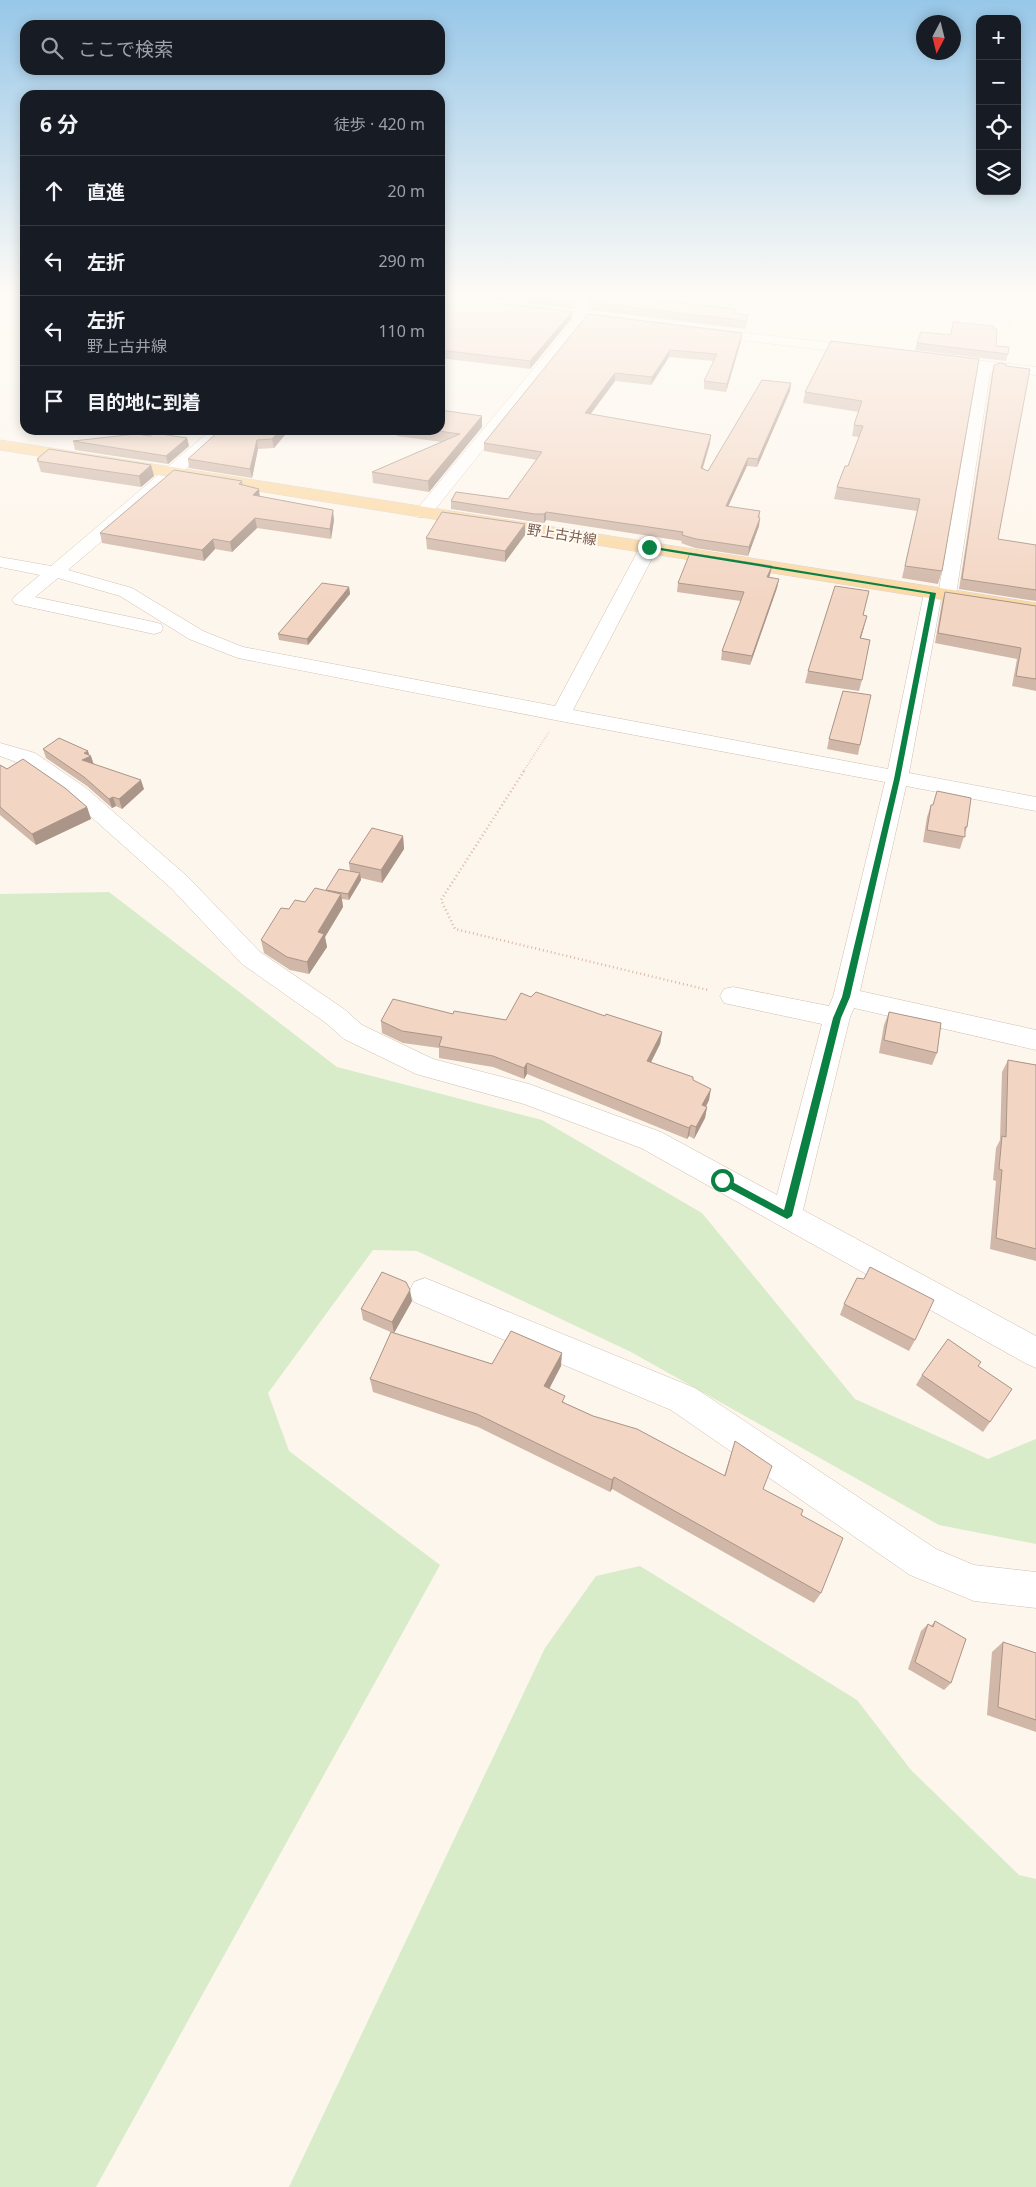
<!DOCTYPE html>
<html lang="ja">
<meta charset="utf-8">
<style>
body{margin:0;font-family:"Noto Sans","Noto Sans JP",sans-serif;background:#242831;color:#f1f3f6}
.controls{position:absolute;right:15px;top:15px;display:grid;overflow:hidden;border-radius:10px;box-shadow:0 2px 12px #0003}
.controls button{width:45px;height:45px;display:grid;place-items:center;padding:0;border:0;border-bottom:1px solid #363941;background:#171b24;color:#f1f3f6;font:25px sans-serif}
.compass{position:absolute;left:916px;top:15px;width:45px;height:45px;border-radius:50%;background:#171b24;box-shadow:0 2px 12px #0003;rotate:187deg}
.stop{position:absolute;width:15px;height:15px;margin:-11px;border:4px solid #0b8043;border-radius:50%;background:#fff}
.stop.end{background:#0b8043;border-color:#fff;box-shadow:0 1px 5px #0008}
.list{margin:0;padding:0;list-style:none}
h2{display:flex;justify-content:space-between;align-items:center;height:65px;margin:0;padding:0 20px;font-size:21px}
h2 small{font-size:16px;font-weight:400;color:#9ea1a6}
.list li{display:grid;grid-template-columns:32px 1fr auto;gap:15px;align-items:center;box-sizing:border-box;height:70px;padding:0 20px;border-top:1px solid #363941}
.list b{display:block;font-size:19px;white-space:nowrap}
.list p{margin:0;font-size:16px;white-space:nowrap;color:#9ea1a6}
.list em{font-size:16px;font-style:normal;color:#9ea1a6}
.icon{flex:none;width:28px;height:28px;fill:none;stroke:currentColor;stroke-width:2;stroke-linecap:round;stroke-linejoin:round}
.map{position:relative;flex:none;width:1036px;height:2187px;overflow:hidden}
.search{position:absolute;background:#171b24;box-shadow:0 2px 12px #0003;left:20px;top:20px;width:425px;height:55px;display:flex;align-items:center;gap:12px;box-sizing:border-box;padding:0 18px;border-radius:15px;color:#9ea1a6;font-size:19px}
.panel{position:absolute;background:#171b24;box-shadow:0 2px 12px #0003;left:20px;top:90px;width:425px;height:345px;border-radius:15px}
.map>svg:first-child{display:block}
.green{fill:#d8ecc9}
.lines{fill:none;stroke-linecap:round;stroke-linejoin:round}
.minor-casing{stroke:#d1beb0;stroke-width:1}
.major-casing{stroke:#dad1cd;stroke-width:1}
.path-far1{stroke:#d9b8a5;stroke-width:2;stroke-dasharray:0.5 2;stroke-linecap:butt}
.path{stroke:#d9b8a5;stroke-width:2.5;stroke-dasharray:1 3;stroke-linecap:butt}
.minor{fill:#fff;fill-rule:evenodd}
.major{fill:#fbd9a5;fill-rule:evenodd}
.wall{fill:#d1b7a8}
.shaded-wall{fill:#aa9588}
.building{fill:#f3d5c3;stroke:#aa9588}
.route{fill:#0b8043}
.labels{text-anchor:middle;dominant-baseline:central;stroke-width:4;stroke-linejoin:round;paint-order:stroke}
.far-street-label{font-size:14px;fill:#7a5c4d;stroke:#fffaf3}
</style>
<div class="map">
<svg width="1036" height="2187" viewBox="0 0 1036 2187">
<rect width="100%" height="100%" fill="#fdf6ec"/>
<g class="green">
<polygon points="109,892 337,1067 542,1120 702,1213 855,1399 988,1459 1036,1439 1036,1544 939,1525 631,1352 417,1251 373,1250 268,1393 289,1451 440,1565 96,2187 0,2187 0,894"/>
<polygon points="640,1566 857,1700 911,1770 1019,1875 1036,1879 1036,2187 289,2187 545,1648 596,1576"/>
</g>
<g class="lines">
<g class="minor-casing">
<g id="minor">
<polygon points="576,295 588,295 589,314 622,318 629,322 622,326 586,321 429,517 417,517 415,513 417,509 574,320 531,314 530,311 531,308 536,307 576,312"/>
<polygon points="982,295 1036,297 1036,305 988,299"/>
<polygon points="704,328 865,347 872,351 865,355 699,335 697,332"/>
<polygon points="940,356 1036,367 1036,375 997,371 990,373 956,595 953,599 947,600 941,599 909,773 1036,797 1036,811 906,786 860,991 1036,1030 1036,1050 854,1008 850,1017 803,1210 1036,1336 1036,1368 1025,1363 641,1148 524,1104 416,1074 344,1039 326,1023 242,964 172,889 70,798 19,763 0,756 0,743 35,753 86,788 188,877 260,952 344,1009 362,1025 433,1059 529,1084 661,1132 777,1195 822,1024 733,1005 724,1003 720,996 724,989 733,987 829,1006 833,997 885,782 560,721 238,658 189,639 120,596 58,578 35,597 154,622 161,624 163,628 161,632 154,634 15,604 12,600 15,596 40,575 0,567 0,557 51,566 211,430 228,430 179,475 68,570 132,588 203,631 243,647 555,706 640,547 643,543 655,543 658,547 573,710 888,769 924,593 927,589 939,589 978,368 935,363 933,360 935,357"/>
<polygon points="425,1278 695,1388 936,1549 974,1565 1036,1572 1036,1608 974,1601 910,1575 671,1410 414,1302 409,1292 414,1282"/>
</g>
</g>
<g class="major-casing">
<polygon id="major" points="0,440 1036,603 1036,615 0,450"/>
</g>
<g class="path-far1">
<polyline points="1008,330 1013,314"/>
<polyline points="523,772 549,732"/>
</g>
<polyline class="path" points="524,771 441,900 455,929 708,990"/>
<use href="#minor" class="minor"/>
<use href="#major" class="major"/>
</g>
<g class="wall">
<polygon points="453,295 574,295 574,309"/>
<polygon points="589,295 650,295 647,299 736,309 735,314 748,315 747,324 745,329 591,310"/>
<polygon points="440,296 572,312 571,319 530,369 440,358"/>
<polygon points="588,314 742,333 741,341 726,392 704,389 704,381 714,361 669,357 651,385 615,381 591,414 710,443 703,468 708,471 791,383 790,391 757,467 747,466 728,507 760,511 759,526 748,556 695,548 681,543 682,541 546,520 544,523 535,522 451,509 451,501 508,499 537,460 484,451 484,443"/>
<polygon points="953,322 993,329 996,346 1008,354 1006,361 915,350 917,343 950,335"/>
<polygon points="979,359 942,571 938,584 902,578 917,511 834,499 837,487 848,466 859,437 852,436 854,425 859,412 803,403 805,392"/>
<polygon points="994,365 998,539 1036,545 1036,601 959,589 992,374"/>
<polygon points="482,416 482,427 429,492 373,483 372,472 442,442 397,436 396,430 440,430"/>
<polygon points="220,430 289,430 274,448 258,449 252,478 189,468 188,459"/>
<polygon points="150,436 187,438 189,446 168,464 75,450 73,441"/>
<polygon points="37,459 151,465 154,476 141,487 41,472"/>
<polygon points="242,481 243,485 260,496 334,520 331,539 257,528 232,552 215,549 204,561 102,543 100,533"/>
<polygon points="525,524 525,535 505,562 427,549 426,538"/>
<polygon points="770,575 769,577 779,579 777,588 750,665 721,660 722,651 741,601 677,592 678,583"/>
<polygon points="349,587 350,594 308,645 279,640 278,634"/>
<polygon points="945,592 1036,606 1036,691 1012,686 1017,659 935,643 942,602"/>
<polygon points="863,615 864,627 861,638 862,680 859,691 805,683 808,671"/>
<polygon points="829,739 860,745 858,755 827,749"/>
<polygon points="43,749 89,755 93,764 144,789 122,809 116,806 112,808 87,786 46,758"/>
<polygon points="0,765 87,807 91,819 36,845 0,815"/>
<polygon points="931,805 933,805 967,827 960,849 923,842 927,817"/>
<polygon points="403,836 404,849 382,883 361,878 361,880 349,900 342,899 343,907 325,937 327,947 309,974 290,970 264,953 261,940 289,909 305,902 326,890 350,871 349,863"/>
<polygon points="531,997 605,1016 662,1032 660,1044 651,1062 693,1080 709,1100 706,1107 707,1107 705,1118 694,1139 689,1136 687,1139 527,1074 524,1079 493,1067 439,1058 439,1048 403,1043 382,1033 381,1021 453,1014 506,1020"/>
<polygon points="889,1012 937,1053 932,1065 879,1053 884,1025"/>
<polygon points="1008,1060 1036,1065 1036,1261 990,1249 996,1181 993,1180 996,1148 1000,1140 1002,1072"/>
<polygon points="412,1301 394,1333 492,1364 561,1366 549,1388 565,1403 724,1476 735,1441 763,1489 801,1515 821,1593 814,1603 612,1489 610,1492 478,1427 373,1392 370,1379 393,1333 363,1320 361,1309"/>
<polygon points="844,1304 915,1340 909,1351 840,1315"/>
<polygon points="978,1366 990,1422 983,1432 916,1385 922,1375"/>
<polygon points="935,1621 951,1683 944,1690 908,1669 921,1631 928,1624 931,1626"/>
<polygon points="1003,1642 1036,1653 1036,1732 987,1715 992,1652"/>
</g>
<g class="shaded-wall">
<polygon points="645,295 650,295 641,307 642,299"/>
<polygon points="572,312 571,319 530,369 530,361"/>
<polygon points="742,333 741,341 726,392 727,384"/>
<polygon points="670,350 669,357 651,385 652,377"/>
<polygon points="615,373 615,381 585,421 585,413"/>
<polygon points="791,383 790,391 757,467 758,459"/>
<polygon points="482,416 482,427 429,492 428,481"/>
<polygon points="280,430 289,430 274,448 272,439"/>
<polygon points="711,435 710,443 700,476 701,468"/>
<polygon points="187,438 189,446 168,464 166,456"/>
<polygon points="257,440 258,449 252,478 250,469"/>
<polygon points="748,458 747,466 724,515 726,506"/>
<polygon points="151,465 154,476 141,487 139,476"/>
<polygon points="259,489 260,499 253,495"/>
<polygon points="333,510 334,520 331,539 330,529"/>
<polygon points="546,512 546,520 544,523 544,514"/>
<polygon points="255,518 257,528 232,552 230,542"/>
<polygon points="760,518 759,526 748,556 749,547"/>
<polygon points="525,524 525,535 505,562 505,551"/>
<polygon points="213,539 215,549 204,561 202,550"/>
<polygon points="772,566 770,575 765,586 767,577"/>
<polygon points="779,579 777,588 750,665 752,656"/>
<polygon points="349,587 350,594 308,645 307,639"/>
<polygon points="867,616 864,627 857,650 860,638"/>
<polygon points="88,751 90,757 91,756 94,765 82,760 84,753"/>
<polygon points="141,780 144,789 122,809 119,799"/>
<polygon points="113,797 116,806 112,808 109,799"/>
<polygon points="87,807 91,819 36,845 32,834"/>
<polygon points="403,836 404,849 382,883 381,870"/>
<polygon points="360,873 361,880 349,900 348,894"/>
<polygon points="341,894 343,907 325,937 327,947 309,974 307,962 318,932"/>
<polygon points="662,1032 660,1044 646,1072 647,1061"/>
<polygon points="527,1063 527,1074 524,1079 524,1068"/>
<polygon points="711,1089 709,1100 700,1117 702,1105"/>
<polygon points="707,1107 705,1118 694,1139 696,1127"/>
<polygon points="691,1125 689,1136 687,1139 689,1128"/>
<polygon points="410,1290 412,1301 394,1333 392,1322"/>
<polygon points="562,1353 561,1366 544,1399 544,1386"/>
<polygon points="614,1477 612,1489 610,1492 612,1480"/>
</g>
<g class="building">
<polygon points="522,295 574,295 574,301"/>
<polygon points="590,295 645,295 642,299 736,309 732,313 748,315 746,321 591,302"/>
<polygon points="440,296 572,312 530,361 440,350"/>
<polygon points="588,314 742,333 727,384 704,381 717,354 670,350 652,377 615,373 585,413 711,435 701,468 708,471 762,380 791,383 758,459 748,458 726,506 760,511 758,517 760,518 749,547 696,539 682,535 683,532 546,512 544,514 535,514 451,501 456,492 508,499 542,452 484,443"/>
<polygon points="953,322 994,326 993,329 997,329 996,346 1009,347 1008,354 917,343 921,332 951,335"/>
<polygon points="831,341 979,359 942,571 905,566 920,499 837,487 845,466 848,466 863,426 854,425 862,401 805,392"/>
<polygon points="1000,363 1006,364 1006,366 1030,369 998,539 1036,545 1036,590 962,579 994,365"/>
<polygon points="440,410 482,416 428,481 372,472 460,434 431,430 440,430"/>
<polygon points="220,430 280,430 272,439 257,440 250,469 188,459"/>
<polygon points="154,433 187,438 166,456 73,441 136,434 150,436"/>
<polygon points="49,449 151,465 139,476 37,461 39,459 37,459"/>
<polygon points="174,470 242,481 239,484 259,489 253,495 333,510 330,529 255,518 230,542 213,539 202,550 100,533"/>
<polygon points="442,512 525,524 505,551 426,538"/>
<polygon points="690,553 772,566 767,577 779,579 752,656 722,651 744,592 678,583"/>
<polygon points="322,583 349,587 307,639 278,634"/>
<polygon points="835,586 869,591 863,615 867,616 860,638 870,640 862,680 808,671"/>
<polygon points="945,592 1036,606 1036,679 1016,676 1021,648 938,633"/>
<polygon points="843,691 871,695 860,745 829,739"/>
<polygon points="59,738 88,751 84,753 91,756 82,760 141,780 119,799 113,797 109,799 84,777 43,749"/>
<polygon points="23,759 65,788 87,807 32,834 0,807 0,765 7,769"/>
<polygon points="937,791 971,798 967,827 965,827 965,837 927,830 931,805 933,805"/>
<polygon points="372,828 403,836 381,870 349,863"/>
<polygon points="339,869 360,873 348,894 326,890"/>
<polygon points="315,888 341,894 318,932 324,934 307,962 287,957 261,940 281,908 289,909 295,900 305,902"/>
<polygon points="536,992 605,1016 606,1014 662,1032 647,1061 693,1077 693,1080 711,1089 702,1105 707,1107 696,1127 691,1125 689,1128 527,1063 524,1068 493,1056 439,1046 442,1037 402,1031 381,1021 393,999 453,1014 454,1011 506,1020 521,993 531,997"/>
<polygon points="889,1012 941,1023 937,1053 884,1040"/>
<polygon points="1008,1060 1036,1065 1036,1249 996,1238 1002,1170 999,1169 1002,1136 1006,1137"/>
<polygon points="870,1267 934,1300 915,1340 844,1304 857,1278 864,1279"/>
<polygon points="382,1272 406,1282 410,1290 392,1322 361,1309"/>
<polygon points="511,1331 562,1353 544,1386 565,1396 562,1402 593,1416 637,1429 725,1476 735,1441 772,1466 763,1489 803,1510 801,1515 843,1538 821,1593 614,1477 612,1480 477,1414 370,1379 391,1332 492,1364"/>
<polygon points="948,1339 981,1362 978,1366 1012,1389 990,1422 922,1375"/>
<polygon points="935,1621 966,1639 951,1683 915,1662 928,1624 933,1627"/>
<polygon points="1003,1642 1036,1653 1036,1720 998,1707"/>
</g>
<linearGradient id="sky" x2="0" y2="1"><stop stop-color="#97c7e8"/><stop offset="0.49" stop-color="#fefbf6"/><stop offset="1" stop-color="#fefbf6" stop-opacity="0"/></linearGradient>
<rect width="1036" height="601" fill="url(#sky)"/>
<polygon class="route" points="649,546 936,593 900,779 850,997 841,1018 792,1216 787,1219 719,1183 718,1180 719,1178 725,1178 784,1210 833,1018 842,997 894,779 930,594 647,548"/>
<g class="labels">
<g class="far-street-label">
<text transform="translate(562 534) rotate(9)">野上古井線</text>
</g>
</g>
</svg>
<div class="controls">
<button>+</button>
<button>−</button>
<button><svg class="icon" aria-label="locate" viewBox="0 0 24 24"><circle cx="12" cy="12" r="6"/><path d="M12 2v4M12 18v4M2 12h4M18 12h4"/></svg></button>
<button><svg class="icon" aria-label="layers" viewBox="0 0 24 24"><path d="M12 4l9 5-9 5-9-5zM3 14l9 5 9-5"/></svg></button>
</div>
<svg class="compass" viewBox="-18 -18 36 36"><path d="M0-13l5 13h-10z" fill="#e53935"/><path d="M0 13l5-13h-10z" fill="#9ea1a6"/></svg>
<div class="stop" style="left:722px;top:1180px"></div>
<div class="stop end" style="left:649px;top:547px"></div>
<div class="search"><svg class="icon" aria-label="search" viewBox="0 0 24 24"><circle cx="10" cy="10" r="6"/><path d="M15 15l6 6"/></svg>ここで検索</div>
<section class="panel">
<h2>6 分<small>徒歩 · 420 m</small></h2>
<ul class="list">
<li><svg class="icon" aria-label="ahead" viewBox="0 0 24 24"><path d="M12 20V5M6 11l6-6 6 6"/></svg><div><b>直進</b></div><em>20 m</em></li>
<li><svg class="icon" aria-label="left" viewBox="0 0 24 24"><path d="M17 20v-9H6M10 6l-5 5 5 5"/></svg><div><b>左折</b></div><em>290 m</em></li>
<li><svg class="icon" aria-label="left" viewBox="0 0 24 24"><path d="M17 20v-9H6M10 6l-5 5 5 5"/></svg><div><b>左折</b><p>野上古井線</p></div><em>110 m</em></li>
<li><svg class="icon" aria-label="arrive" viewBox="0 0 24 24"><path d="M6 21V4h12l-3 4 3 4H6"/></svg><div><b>目的地に到着</b></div></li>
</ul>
</section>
</div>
